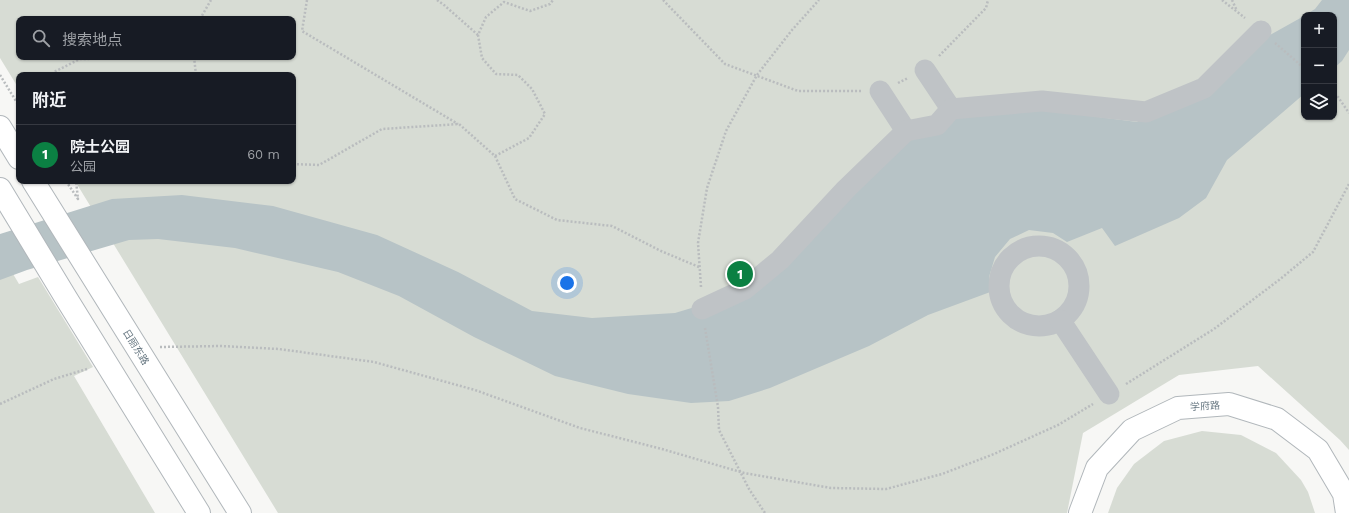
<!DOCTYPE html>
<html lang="zh">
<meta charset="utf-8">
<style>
body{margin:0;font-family:"Work Sans","Noto Sans SC",sans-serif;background:#20242c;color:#f1f3f6}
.controls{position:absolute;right:12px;top:12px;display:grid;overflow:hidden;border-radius:8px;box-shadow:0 1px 3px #0004}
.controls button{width:36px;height:36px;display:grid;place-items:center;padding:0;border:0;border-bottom:1px solid #363941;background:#171b24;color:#f1f3f6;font:20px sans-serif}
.you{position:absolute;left:567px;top:283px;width:14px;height:14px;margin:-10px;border:3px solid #fff;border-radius:50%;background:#1a73e8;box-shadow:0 0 0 6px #1a73e833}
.badge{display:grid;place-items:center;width:26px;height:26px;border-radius:50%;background:#0b8043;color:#fff;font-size:13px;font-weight:700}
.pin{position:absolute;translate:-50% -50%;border:2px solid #fff;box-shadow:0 1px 4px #0006}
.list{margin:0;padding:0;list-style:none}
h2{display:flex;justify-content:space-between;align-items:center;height:52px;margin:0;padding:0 16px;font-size:17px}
h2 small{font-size:13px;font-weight:400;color:#9ea1a6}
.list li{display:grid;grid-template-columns:26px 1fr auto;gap:12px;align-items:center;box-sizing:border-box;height:60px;padding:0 16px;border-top:1px solid #363941}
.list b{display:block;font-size:15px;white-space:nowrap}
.list p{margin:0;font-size:13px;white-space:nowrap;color:#9ea1a6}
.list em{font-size:13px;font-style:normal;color:#9ea1a6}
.icon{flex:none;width:22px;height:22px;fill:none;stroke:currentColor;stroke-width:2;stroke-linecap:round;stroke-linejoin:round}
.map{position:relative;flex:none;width:1349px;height:513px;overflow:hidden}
.search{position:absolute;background:#171b24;box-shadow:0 1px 3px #0004;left:16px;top:16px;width:280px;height:44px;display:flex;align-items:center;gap:10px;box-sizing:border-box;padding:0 14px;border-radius:8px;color:#9ea1a6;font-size:15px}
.panel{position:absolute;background:#171b24;box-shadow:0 1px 3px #0004;left:16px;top:72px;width:280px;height:112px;border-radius:8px}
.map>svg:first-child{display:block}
.green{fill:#d7dcd4;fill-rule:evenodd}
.water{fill:#b7c3c6}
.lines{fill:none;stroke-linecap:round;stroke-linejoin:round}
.secondary-casing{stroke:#b1b7bb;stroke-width:24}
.path{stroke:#b9bcbe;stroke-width:2.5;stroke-dasharray:2 2;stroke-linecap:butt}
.street{stroke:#bfc3c6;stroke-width:21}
.secondary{stroke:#fff;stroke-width:22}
.labels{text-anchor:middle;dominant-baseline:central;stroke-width:4;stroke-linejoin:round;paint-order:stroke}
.street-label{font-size:10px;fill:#697983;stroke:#fff}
</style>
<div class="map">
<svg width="1349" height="513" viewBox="0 0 1349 513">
<rect width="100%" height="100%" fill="#f7f7f5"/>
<g class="green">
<path d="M0,0H1349V450L1340,440L1258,366L1179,375L1083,433L1067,513H278L75,181H293V75H19V89L0,58ZM1304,15H1334V117H1304ZM19,19H293V57H19Z"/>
<polygon points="0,252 19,284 38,277 93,367 74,376 155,513 0,513"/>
<polygon points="1202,431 1241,435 1276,453 1301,480 1308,492 1315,513 1108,513 1117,488 1134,464 1164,441"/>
</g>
<g class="water">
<polygon points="1322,0 1349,0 1349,50 1342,61 1334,68 1334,15 1305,15 1315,9"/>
<polygon points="1304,16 1304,94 1227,160 1206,198 1179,218 1115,246 1102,228 1067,242 1053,233 1029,230 1010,239 995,257 989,277 993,291 928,315 869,346 770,388 729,401 691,403 628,394 555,376 474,337 399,296 338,272 235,248 158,239 129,240 27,270 0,280 0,234 112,199 182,195 273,206 377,235 458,272 532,311 592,318 675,313 728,297 885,151 974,107 1037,109 1137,122 1241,51"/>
</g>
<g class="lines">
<g class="secondary-casing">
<g id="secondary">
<polyline points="0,127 19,158"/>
<polyline points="33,181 240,513"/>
<polyline points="0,189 66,298 199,513"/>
<polyline points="1080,513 1097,468 1132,430 1178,408 1229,404 1277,419 1318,450 1344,494 1347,513"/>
</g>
</g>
<g class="path">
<polyline points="307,0 302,31 458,124"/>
<polyline points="437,0 444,5 478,35"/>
<polyline points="663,0 725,64 798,91 861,91"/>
<polyline points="1222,0 1245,18"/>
<polyline points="1232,0 1237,11"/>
<polyline points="200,19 211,0"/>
<polyline points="1275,43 1304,68"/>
<polyline points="939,56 986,8 988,0"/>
<polyline points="194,57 196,75"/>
<polyline points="0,75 19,106"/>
<polyline points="55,75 54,72 80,59 144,58 146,57"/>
<polyline points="898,83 908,78"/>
<polyline points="1334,94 1338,97 1349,113"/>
<polyline points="495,156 515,199 557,220 612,226 661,251 699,267"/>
<polyline points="293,164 319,165 382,129 459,124 495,156 529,138 545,114 532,89 518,75 496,74 482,58 478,35 486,17 504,2 530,11 550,4 553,0"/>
<polyline points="66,181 78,199 76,181"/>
<polyline points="701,287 698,243 707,188 726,131 757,75 792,30 819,0"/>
<polyline points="705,328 718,407 719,430 749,489 765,513"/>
<polyline points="160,347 221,346 279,349 374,362 475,390 580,428 662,449 744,473 831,488 886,489 942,474 994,454 1058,425 1093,404"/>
<polyline points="1126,384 1214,329 1279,280 1313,252 1349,184"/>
<polyline points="0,404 54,379 87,369"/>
</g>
<g class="street">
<polyline points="925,70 951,109"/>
<polyline points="880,91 906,131"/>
<circle cx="1039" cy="286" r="40"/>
<polyline points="702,309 745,289 780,260 846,189 906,131 937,125 951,109 1042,101 1146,112 1204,88 1261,31"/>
<polyline points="1060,320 1109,394"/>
</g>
<use href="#secondary" class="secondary"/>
</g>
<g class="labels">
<g class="street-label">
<text transform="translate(136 347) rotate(58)">日丽东路</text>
<text transform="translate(1205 406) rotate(-4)">学府路</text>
</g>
</g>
</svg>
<div class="controls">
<button>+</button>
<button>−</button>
<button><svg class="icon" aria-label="layers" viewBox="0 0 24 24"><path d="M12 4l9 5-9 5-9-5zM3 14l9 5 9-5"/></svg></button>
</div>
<div class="you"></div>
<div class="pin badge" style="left:740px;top:274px">1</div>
<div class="search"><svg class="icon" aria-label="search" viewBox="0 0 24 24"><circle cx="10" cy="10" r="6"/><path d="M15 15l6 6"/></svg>搜索地点</div>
<section class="panel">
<h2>附近<small></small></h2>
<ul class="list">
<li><span class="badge">1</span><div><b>院士公园</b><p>公园</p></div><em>60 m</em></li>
</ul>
</section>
</div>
